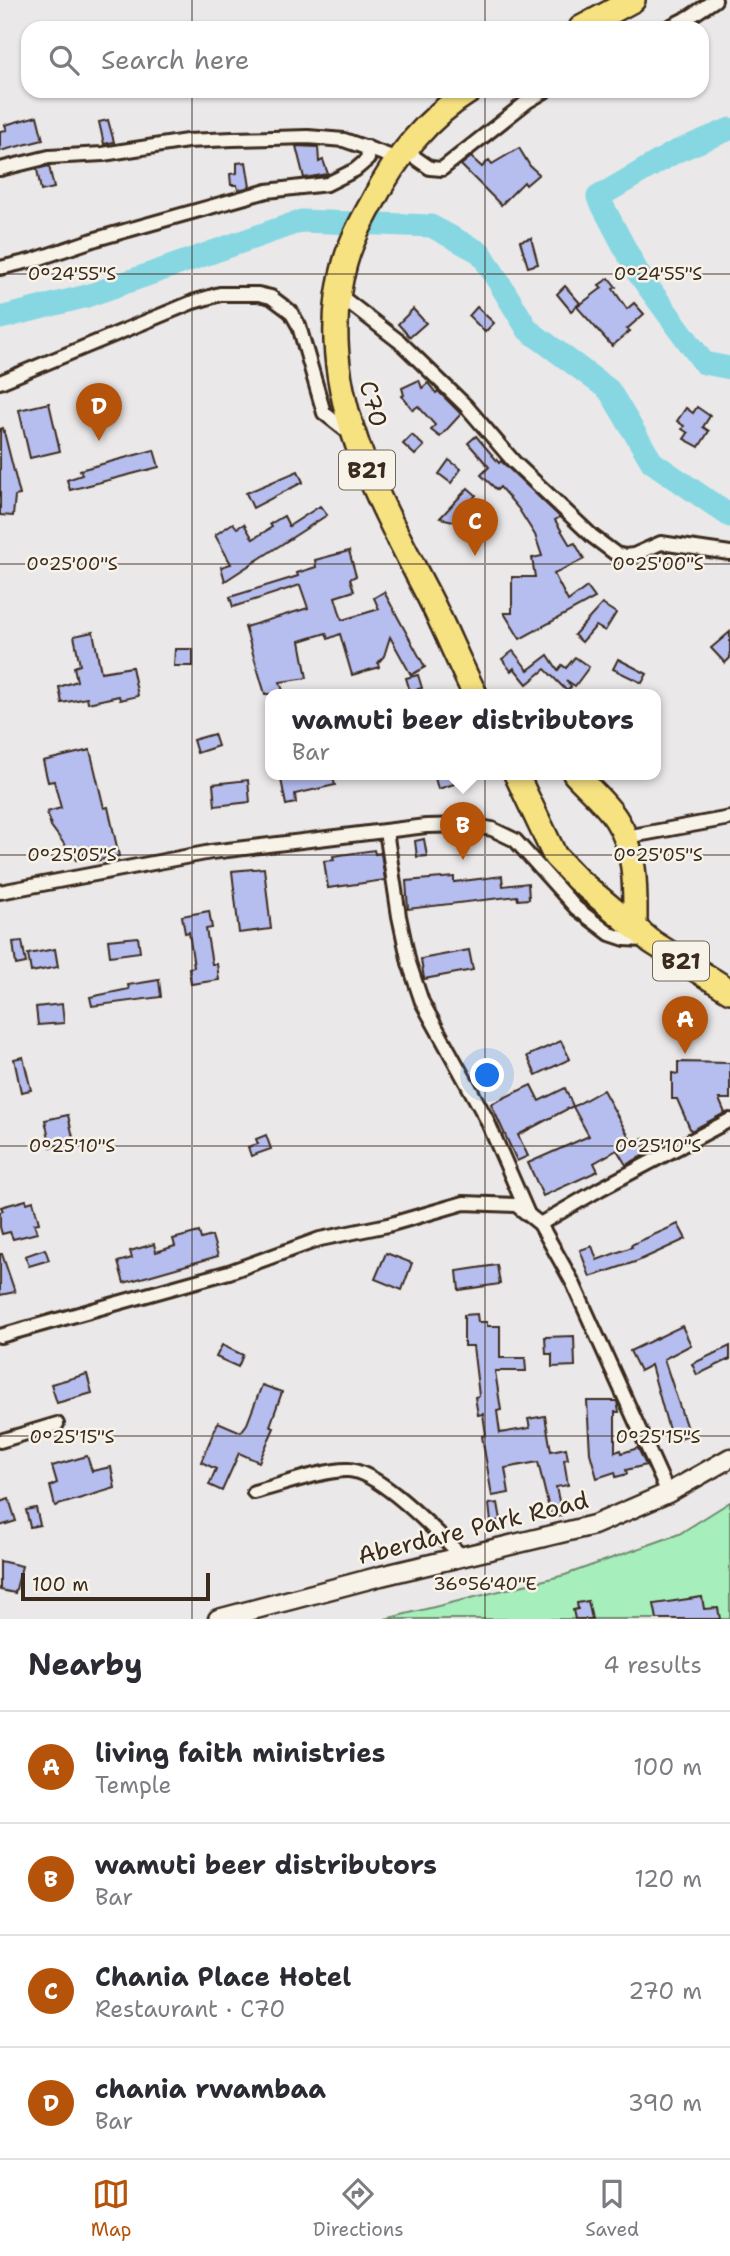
<!DOCTYPE html>
<meta charset="utf-8">
<style>
body{margin:0;font-family:"Shantell Sans",sans-serif;background:#f2f2f3;color:#2b2b33}
.scale{position:absolute;left:21px;bottom:18px;width:189px;box-sizing:border-box;padding-left:7px;border:4px solid #3b2a1e;border-top:0;font-size:19px;line-height:24px;white-space:nowrap;color:#3b2a1e;-webkit-text-stroke:5px #f7f3e8;paint-order:stroke}
.you{position:absolute;left:488px;top:1076px;width:24px;height:24px;margin:-18px;border:5px solid #fff;border-radius:50%;background:#1a73e8;box-shadow:0 0 0 10px #1a73e833}
.badge{display:grid;place-items:center;width:46px;height:46px;border-radius:50%;background:#b45309;color:#fff;font-size:23px;font-weight:700}
.pin{position:absolute;translate:-50% -58px;filter:drop-shadow(0 2px 4px #0008)}
.pin::after{content:'';position:absolute;top:37px;width:24px;height:21px;background:inherit;clip-path:polygon(0 0,100% 0,50% 100%)}
.popup{position:absolute;left:265px;top:689px;width:396px;height:91px;box-sizing:border-box;display:grid;place-content:center;border-radius:14px;background:#fff;filter:drop-shadow(0 2px 5px #0005);font-size:23px;white-space:nowrap;color:#7c7c81}
.popup b{font-size:26px;color:#2b2b33}
.popup::after{content:'';position:absolute;left:50%;top:100%;margin-left:-14px;border:14px solid transparent;border-top-color:#fff}
.list{margin:0;padding:0;list-style:none}
h2{display:flex;justify-content:space-between;align-items:center;height:91px;margin:0;padding:0 28px;font-size:30px}
h2 small{font-size:23px;font-weight:400;color:#7c7c81}
.list li{display:grid;grid-template-columns:46px 1fr auto;gap:21px;align-items:center;box-sizing:border-box;height:112px;padding:0 28px;border-top:2px solid #e1e1e2}
.list b{display:block;font-size:26px;white-space:nowrap}
.list p{margin:0;font-size:23px;white-space:nowrap;color:#7c7c81}
.list em{font-size:23px;font-style:normal;color:#7c7c81}
.icon{flex:none;width:38px;height:38px;fill:none;stroke:currentColor;stroke-width:2;stroke-linecap:round;stroke-linejoin:round}
.map{position:relative;flex:none;width:730px;height:1619px;overflow:hidden}
.search{position:absolute;background:#fff;box-shadow:0 2px 5px #0004;left:21px;right:21px;top:21px;height:77px;display:flex;align-items:center;gap:18px;box-sizing:border-box;padding:0 24px;border-radius:21px;color:#7c7c81;font-size:26px}
.sheet{height:539px;background:#fff}
nav{display:flex;justify-content:space-around;align-items:center;box-sizing:border-box;height:98px;border-top:2px solid #e1e1e2;background:#fff;font-size:19px;color:#7c7c81}
nav a{display:grid;justify-items:center;gap:4px}
nav .on{color:#b45309}
.map>svg:first-child{display:block}
.green{fill:#a6efbd;stroke:#708c6e;stroke-width:2}
.lines{fill:none;stroke-linecap:round;stroke-linejoin:round}
.river{stroke:#87d7e2;stroke-width:23}
.building{fill:#b6bdef;stroke:#3b2a1e;stroke-width:2}
.street-casing{stroke:#3b2a1e;stroke-width:18}
.secondary-casing{stroke:#3b2a1e;stroke-width:23}
.highway-casing{stroke:#3b2a1e;stroke-width:28}
.street{stroke:#f7f3e8;stroke-width:12}
.secondary{stroke:#f7f3e8;stroke-width:18}
.highway{stroke:#f7e281;stroke-width:23}
.ticks{fill:none;stroke:#3b2a1e;stroke-width:2;stroke-opacity:0.45}
.labels{text-anchor:middle;dominant-baseline:central;stroke-width:5;stroke-linejoin:round;paint-order:stroke}
.shield{fill:#f7f3e8;stroke:#73665b;stroke-width:2}
.shield-label{font-size:23px;font-weight:bold;fill:#3b2a1e}
.street-label{font-size:24px;fill:#3b2a1e;stroke:#f7f3e8}
.ticks-label{font-size:18px;text-anchor:middle;fill:#3b2a1e;stroke:#f7f3e8;stroke-width:5;stroke-linejoin:round;paint-order:stroke}
</style>
<div class="map">
<svg width="730" height="1619" viewBox="0 0 730 1619">
<rect width="100%" height="100%" fill="#eae8e9"/>
<filter id="ink" filterUnits="userSpaceOnUse"><feTurbulence type="fractalNoise" baseFrequency=".0143" numOctaves="2"/><feDisplacementMap in="SourceGraphic" scale="14" xChannelSelector="R" yChannelSelector="G"/><feConvolveMatrix kernelMatrix="1 2 1 2 8 2 1 2 1" color-interpolation-filters="sRGB"/></filter>
<g filter="url(#ink)">
<polygon class="green" points="730,1502 730,1619 385,1619 565,1575 679,1534"/>
<g class="lines">
<g class="river">
<polyline points="730,129 675,152 598,197 638,273 704,363 730,368"/>
<polyline points="0,318 87,296 301,221 431,226 481,253 528,330 609,390 652,462 730,516"/>
</g>
</g>
<g class="building">
<polygon points="37,116 43,140 0,151 0,131 7,130 5,125"/>
<polygon points="108,120 114,142 104,144 99,122"/>
<polygon points="296,146 318,147 319,162 323,160 328,174 304,178"/>
<polygon points="519,148 530,166 539,174 526,185 524,182 501,205 461,165 471,157 482,167 489,160 492,164"/>
<polygon points="246,162 250,187 238,190 237,185 231,185 230,174 237,173 237,163"/>
<polygon points="49,166 54,188 41,191 37,169"/>
<polygon points="531,238 538,264 528,267 520,241"/>
<polygon points="609,278 616,287 613,289 627,309 634,303 644,314 627,329 630,331 612,346 577,307 602,288 599,285"/>
<polygon points="565,286 580,303 571,311 557,294"/>
<polygon points="477,307 494,323 485,332 469,316"/>
<polygon points="413,309 426,323 410,337 398,324"/>
<polygon points="419,380 422,388 428,383 436,393 438,391 461,414 440,437 431,430 435,425 418,406 413,410 402,396 404,395 402,388"/>
<polygon points="49,403 60,451 30,458 19,410"/>
<polygon points="697,407 710,416 703,427 709,431 699,447 684,439 688,433 682,429 684,426 677,421 686,408 693,413"/>
<polygon points="3,428 20,495 15,496 13,516 0,515 0,429"/>
<polygon points="412,435 424,446 415,455 403,444"/>
<polygon points="476,436 499,463 501,461 560,517 555,520 570,545 575,543 584,559 554,574 568,601 587,587 595,598 520,639 504,613 512,613 512,577 535,577 532,558 542,556 535,535 518,508 500,487 497,490 481,475 489,467 468,443"/>
<polygon points="154,450 159,467 70,490 67,480 82,475 80,470"/>
<polygon points="449,460 461,469 451,483 439,474"/>
<polygon points="298,471 303,482 253,508 246,493"/>
<polygon points="468,488 476,495 465,508 462,523 440,518"/>
<polygon points="320,506 327,515 225,581 221,567 231,564 215,535 233,523 237,528 244,524 253,539 272,527 270,524 284,516 289,526"/>
<polygon points="349,551 356,576 350,579 354,591 335,597 342,620 379,609 374,598 384,592 425,667 411,675 390,637 384,656 378,663 379,667 352,675 340,634 328,639 326,633 300,641 307,678 280,682 284,694 265,694 245,627 308,608 300,585 233,607 230,597 298,576 297,573 316,567 315,560"/>
<polygon points="602,604 616,613 605,631 596,626 582,642 574,635"/>
<polygon points="93,632 101,672 132,667 138,696 120,700 119,696 88,703 87,698 62,703 59,687 77,681 74,667 80,665 74,636"/>
<polygon points="730,632 730,658 725,663 711,648"/>
<polygon points="175,649 193,649 193,666 174,666"/>
<polygon points="513,651 528,670 548,655 558,670 562,665 566,668 575,657 589,667 575,686 566,680 571,687 567,691 545,669 527,684 514,668 511,671 502,659"/>
<polygon points="618,659 647,674 642,683 613,669"/>
<polygon points="418,675 422,688 410,691 406,678"/>
<polygon points="214,734 218,746 197,753 193,740"/>
<polygon points="90,750 104,808 108,807 119,856 95,861 92,847 76,860 51,826 47,812 61,808 54,781 48,782 43,761"/>
<polygon points="280,774 332,774 335,785 295,794 296,803 286,805"/>
<polygon points="434,774 476,774 477,777 438,789"/>
<polygon points="248,780 250,802 215,806 213,784"/>
<polygon points="424,839 427,856 417,857 415,841"/>
<polygon points="374,850 375,854 381,853 385,880 328,888 324,861 334,860 333,856"/>
<polygon points="264,868 271,929 239,933 232,871"/>
<polygon points="502,876 503,886 528,883 529,899 518,900 517,896 408,909 406,881 454,877 454,882"/>
<polygon points="209,911 212,928 206,929 212,964 217,964 219,980 191,984 189,968 194,967 189,932 185,933 182,916"/>
<polygon points="138,937 140,952 110,956 108,940"/>
<polygon points="22,941 26,963 16,965 13,942"/>
<polygon points="55,949 58,967 31,972 28,954"/>
<polygon points="469,950 473,970 424,979 421,959"/>
<polygon points="159,980 161,997 92,1006 90,997 129,989 128,985"/>
<polygon points="62,1004 64,1023 38,1025 36,1007"/>
<polygon points="561,1041 570,1059 536,1075 527,1056"/>
<polygon points="23,1057 31,1090 21,1092 14,1059"/>
<polygon points="678,1062 730,1063 730,1099 719,1099 725,1113 691,1131 677,1099 672,1099 672,1073 678,1074"/>
<polygon points="531,1085 539,1101 565,1088 573,1106 518,1135 528,1156 517,1161 491,1104"/>
<polygon points="603,1090 633,1144 643,1138 650,1152 626,1165 617,1150 594,1163 598,1171 543,1196 528,1163 589,1136 573,1107"/>
<polygon points="68,1115 74,1142 51,1147 45,1120"/>
<polygon points="266,1135 271,1149 251,1156 248,1147 258,1144 256,1139"/>
<polygon points="26,1200 27,1203 33,1201 39,1223 34,1224 37,1233 13,1239 10,1232 2,1234 0,1227 0,1212 3,1211 1,1207"/>
<polygon points="678,1224 686,1239 638,1261 590,1277 580,1250 592,1246 597,1260 632,1247 631,1245"/>
<polygon points="199,1232 201,1239 212,1236 218,1256 124,1283 118,1262 132,1258 130,1251 154,1244 156,1252 175,1246 173,1239"/>
<polygon points="45,1249 49,1260 29,1266 25,1256"/>
<polygon points="386,1253 412,1263 402,1290 375,1279"/>
<polygon points="0,1254 2,1254 15,1292 0,1295"/>
<polygon points="497,1265 500,1284 459,1290 457,1271"/>
<polygon points="477,1314 478,1322 487,1322 487,1326 500,1326 500,1358 525,1358 526,1371 495,1371 501,1410 497,1411 500,1433 530,1428 528,1419 545,1416 551,1451 566,1448 568,1459 564,1460 568,1485 556,1487 562,1515 551,1517 538,1462 505,1468 509,1493 492,1496 482,1436 486,1435 483,1414 478,1415 475,1397 479,1396 473,1346 464,1346 464,1315"/>
<polygon points="682,1326 691,1345 664,1359 689,1435 672,1441 651,1365 640,1371 630,1351"/>
<polygon points="574,1336 575,1366 552,1367 552,1354 546,1354 545,1337"/>
<polygon points="222,1345 243,1355 238,1367 216,1357"/>
<polygon points="730,1346 730,1359 697,1375 692,1364"/>
<polygon points="87,1374 92,1393 57,1403 51,1384"/>
<polygon points="262,1385 282,1392 270,1426 274,1428 259,1462 239,1453 222,1491 209,1485 216,1469 201,1462 218,1422 241,1432 247,1424"/>
<polygon points="587,1401 617,1401 619,1412 615,1412 615,1452 621,1450 622,1453 638,1448 646,1465 626,1470 627,1474 616,1477 615,1472 597,1478 590,1453"/>
<polygon points="87,1456 92,1471 111,1467 115,1488 55,1506 50,1486 57,1483 52,1466"/>
<polygon points="9,1499 16,1521 0,1526 0,1502"/>
<polygon points="498,1503 501,1520 491,1522 489,1504"/>
<polygon points="36,1508 40,1525 30,1527 26,1510"/>
<polygon points="0,1561 22,1566 15,1593 0,1590"/>
<polygon points="702,1597 704,1609 718,1608 720,1619 657,1619 654,1604"/>
<polygon points="588,1601 592,1619 575,1619 573,1610 578,1609 577,1603"/>
</g>
<g class="lines">
<g class="street-casing">
<g id="street">
<polyline points="667,28 691,16 715,0"/>
<polyline points="404,150 430,168 442,169 528,101 545,91"/>
<polyline points="0,169 49,157 103,154 187,141 233,139 308,137 344,140 398,159"/>
<polyline points="0,268 34,260 96,239 267,191 327,184 355,170 368,159 367,147"/>
<polyline points="338,294 400,342 466,406 514,462 592,536 616,554 625,556 634,555 661,543 730,553"/>
<polyline points="0,382 193,302 220,294 258,294 271,297 291,312 299,326 324,413 352,435"/>
<polyline points="386,831 399,916 409,963 422,1002 486,1118 528,1214"/>
<polyline points="626,837 730,818"/>
<polyline points="0,892 211,852 426,826 469,825 492,829 515,840 576,908 610,934 625,939 644,940"/>
<polyline points="540,1224 600,1189 730,1120"/>
<polyline points="0,1336 229,1272 320,1239 388,1225 464,1203 516,1205 540,1224 573,1283 668,1493"/>
<polyline points="0,1441 57,1424"/>
<path d="M254,1492C278,1486 326,1469 348,1470C380,1471 438,1534 462,1556"/>
</g>
</g>
<g class="secondary-casing">
<polyline id="secondary" points="218,1619 381,1576 594,1525 668,1493 730,1458"/>
</g>
<g class="highway-casing">
<g id="highway">
<polyline points="581,28 633,0"/>
<path d="M470,91C428,117 395,158 373,201C362,221 351,241 345,263C312,379 373,489 425,589C443,623 457,659 475,694"/>
<polyline points="516,774 555,856 578,880 652,942 730,991"/>
<path d="M575,774C588,788 605,802 616,819C637,851 635,889 635,925"/>
</g>
</g>
<use href="#street" class="street"/>
<use href="#secondary" class="secondary"/>
<use href="#highway" class="highway"/>
</g>
</g>
<path class="ticks" d="M192,0V28M485,0V28M192,91V1619M485,91V1619M0,274H730M0,564H730M0,855H730M0,1146H730M0,1436H730"/>
<g class="labels">
<g class="shield">
<rect x="339" y="450.5" width="56" height="39" rx="5"/>
<rect x="653" y="941.5" width="56" height="39" rx="5"/>
</g>
<g class="shield-label">
<text x="367" y="470">B21</text>
<text x="681" y="961">B21</text>
</g>
<g class="street-label">
<text transform="translate(373 404) rotate(75)">C70</text>
<text transform="translate(473 1528) rotate(-14)">Aberdare Park Road</text>
</g>
</g>
<g class="ticks-label">
<text x="72" y="280">0°24'55"S</text>
<text x="658" y="280">0°24'55"S</text>
<text x="72" y="570">0°25'00"S</text>
<text x="658" y="570">0°25'00"S</text>
<text x="72" y="861">0°25'05"S</text>
<text x="658" y="861">0°25'05"S</text>
<text x="72" y="1152">0°25'10"S</text>
<text x="658" y="1152">0°25'10"S</text>
<text x="72" y="1443">0°25'15"S</text>
<text x="658" y="1443">0°25'15"S</text>
<text x="485" y="1590">36°56'40"E</text>
</g>
</svg>
<div class="scale">100 m</div>
<div class="you"></div>
<div class="pin badge" style="left:685px;top:1054px">A</div>
<div class="pin badge" style="left:463px;top:860px">B</div>
<div class="popup"><b>wamuti beer distributors</b>Bar</div>
<div class="pin badge" style="left:475px;top:556px">C</div>
<div class="pin badge" style="left:99px;top:441px">D</div>
<div class="search"><svg class="icon" aria-label="search" viewBox="0 0 24 24"><circle cx="10" cy="10" r="6"/><path d="M15 15l6 6"/></svg>Search here</div>
</div>
<section class="sheet">
<h2>Nearby<small>4 results</small></h2>
<ul class="list">
<li><span class="badge">A</span><div><b>living faith ministries</b><p>Temple</p></div><em>100 m</em></li>
<li><span class="badge">B</span><div><b>wamuti beer distributors</b><p>Bar</p></div><em>120 m</em></li>
<li><span class="badge">C</span><div><b>Chania Place Hotel</b><p>Restaurant · C70</p></div><em>270 m</em></li>
<li><span class="badge">D</span><div><b>chania rwambaa</b><p>Bar</p></div><em>390 m</em></li>
</ul>
</section>
<nav>
<a class="on"><svg class="icon" aria-label="map" viewBox="0 0 24 24"><path d="M3 6l6-2 6 2 6-2v14l-6 2-6-2-6 2zM9 4v14M15 6v14"/></svg>Map</a>
<a><svg class="icon" aria-label="directions" viewBox="0 0 24 24"><path d="M12 3l9 9-9 9-9-9zM9 14v-3h6M13 9l2 2-2 2"/></svg>Directions</a>
<a><svg class="icon" aria-label="saved" viewBox="0 0 24 24"><path d="M7 4h10v16l-5-4-5 4z"/></svg>Saved</a>
</nav>
